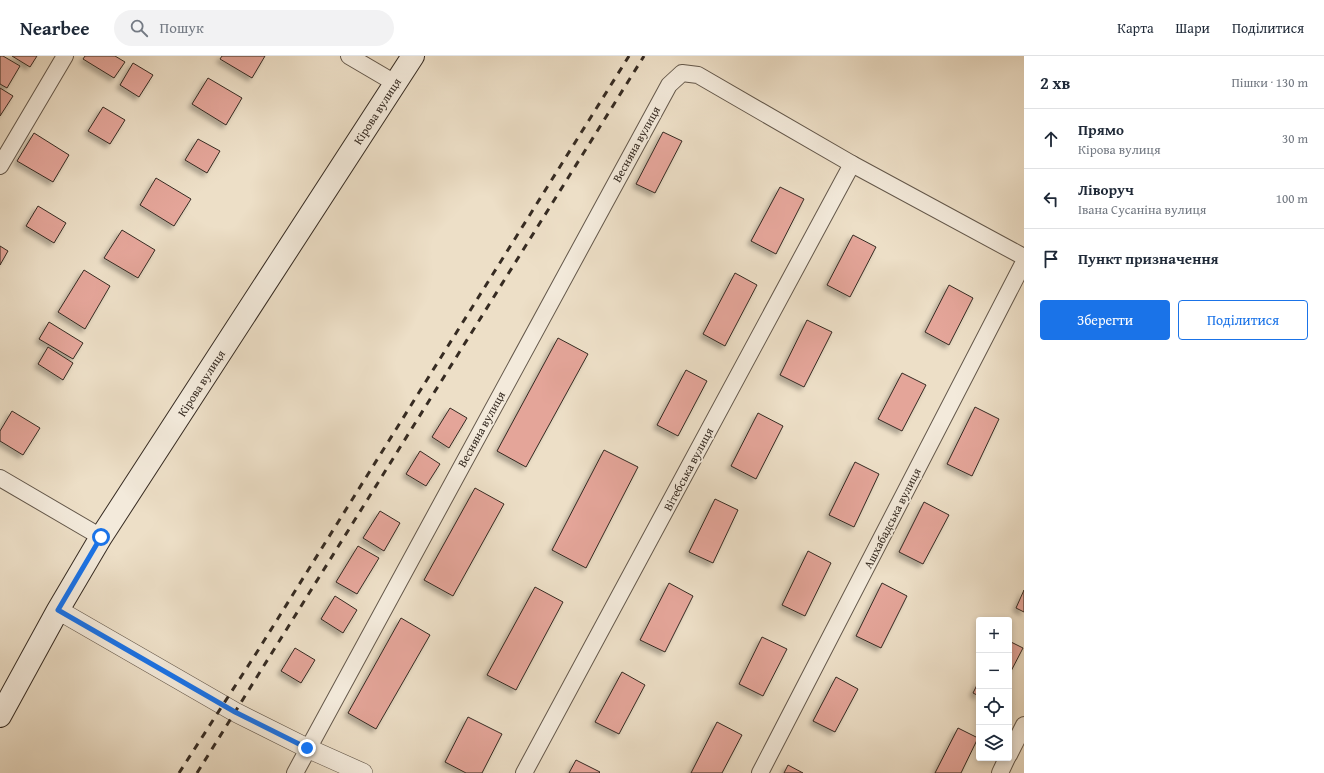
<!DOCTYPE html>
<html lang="uk">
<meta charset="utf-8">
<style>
body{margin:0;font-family:"Gentium Book Plus",serif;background:#f2f2f3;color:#1f2937}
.controls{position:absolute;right:12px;bottom:12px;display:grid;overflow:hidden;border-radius:4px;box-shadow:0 2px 6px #0003}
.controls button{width:36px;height:36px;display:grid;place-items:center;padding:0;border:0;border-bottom:1px solid #e0e1e3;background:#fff;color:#1f2937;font:20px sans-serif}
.stop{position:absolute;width:12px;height:12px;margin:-9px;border:3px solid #1a73e8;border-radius:50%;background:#fff}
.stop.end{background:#1a73e8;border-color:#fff;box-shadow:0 1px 4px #0008}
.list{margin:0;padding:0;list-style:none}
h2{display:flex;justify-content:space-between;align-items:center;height:52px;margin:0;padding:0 16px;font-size:17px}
h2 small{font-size:13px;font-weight:400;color:#747a83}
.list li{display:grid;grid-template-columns:26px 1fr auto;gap:12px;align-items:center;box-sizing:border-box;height:60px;padding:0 16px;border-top:1px solid #e0e1e3}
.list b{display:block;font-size:15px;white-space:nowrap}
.list p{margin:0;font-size:13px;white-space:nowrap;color:#747a83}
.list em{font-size:13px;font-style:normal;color:#747a83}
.actions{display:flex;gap:8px;padding:12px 16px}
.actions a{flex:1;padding:9px 0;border:1px solid #1a73e8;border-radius:4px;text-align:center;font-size:14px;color:#1a73e8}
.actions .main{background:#1a73e8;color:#fff}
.icon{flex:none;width:22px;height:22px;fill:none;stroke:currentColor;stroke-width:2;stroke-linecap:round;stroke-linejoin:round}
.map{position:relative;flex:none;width:1024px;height:717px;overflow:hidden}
header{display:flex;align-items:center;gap:24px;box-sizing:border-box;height:56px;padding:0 20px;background:#fff;border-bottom:1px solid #e0e1e3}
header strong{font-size:19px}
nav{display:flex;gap:22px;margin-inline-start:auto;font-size:14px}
.search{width:280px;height:36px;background:#f2f2f3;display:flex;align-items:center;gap:10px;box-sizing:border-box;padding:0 14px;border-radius:22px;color:#747a83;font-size:15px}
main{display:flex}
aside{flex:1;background:#fff}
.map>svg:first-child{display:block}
.building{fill:#e4a599;stroke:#362b22;filter:url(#shadow)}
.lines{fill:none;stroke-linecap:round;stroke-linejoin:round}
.minor-casing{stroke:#64584b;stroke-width:18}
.tertiary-casing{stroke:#64584b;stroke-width:20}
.secondary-casing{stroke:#362b22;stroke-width:24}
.minor{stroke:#f3eadb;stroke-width:16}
.tertiary{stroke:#f3eadb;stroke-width:19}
.secondary{stroke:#f3eadb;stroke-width:22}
.rail{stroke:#362b22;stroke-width:3;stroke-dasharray:7 7;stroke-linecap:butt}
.route{stroke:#1a73e8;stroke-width:5}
.labels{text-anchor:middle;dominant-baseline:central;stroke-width:3.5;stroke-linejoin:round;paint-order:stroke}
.street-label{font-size:12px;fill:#362b22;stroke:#f3eadb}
</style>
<header>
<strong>Nearbee</strong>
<div class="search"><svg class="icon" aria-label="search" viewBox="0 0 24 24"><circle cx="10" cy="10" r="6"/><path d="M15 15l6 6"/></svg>Пошук</div>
<nav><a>Карта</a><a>Шари</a><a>Поділитися</a></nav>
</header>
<main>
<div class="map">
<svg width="1024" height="717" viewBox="0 0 1024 717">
<defs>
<filter id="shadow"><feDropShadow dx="-3.5" dy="3.5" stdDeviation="2" flood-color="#0004"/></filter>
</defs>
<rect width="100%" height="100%" fill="#eddfc7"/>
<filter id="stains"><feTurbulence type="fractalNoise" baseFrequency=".005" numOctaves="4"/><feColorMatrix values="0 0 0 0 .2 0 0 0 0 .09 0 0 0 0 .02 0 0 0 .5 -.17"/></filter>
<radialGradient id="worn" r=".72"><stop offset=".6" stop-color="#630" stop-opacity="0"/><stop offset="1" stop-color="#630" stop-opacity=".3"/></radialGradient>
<g class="building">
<polygon points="0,0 3,0 20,10 7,32 0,28"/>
<polygon points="12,0 37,0 30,11"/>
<polygon points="85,0 115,0 125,6 114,22 83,3"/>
<polygon points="222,0 265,0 252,22 220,3"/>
<polygon points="133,7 153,19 139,41 120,29"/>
<polygon points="208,22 242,42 226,69 192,48"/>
<polygon points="0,32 13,40 0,60"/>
<polygon points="103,51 125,64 110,88 88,75"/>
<polygon points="663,76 682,85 655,137 636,128"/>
<polygon points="34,77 69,99 53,126 17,105"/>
<polygon points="198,83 220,95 207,117 185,104"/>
<polygon points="156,122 191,143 174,170 140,149"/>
<polygon points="780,131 804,143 776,198 751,185"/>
<polygon points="38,150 66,167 54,187 26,170"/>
<polygon points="122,174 155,194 138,222 104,202"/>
<polygon points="853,179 876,191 850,241 827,229"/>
<polygon points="0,190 8,195 0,209"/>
<polygon points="84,214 110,230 85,273 58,256"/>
<polygon points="735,217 757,229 725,290 703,278"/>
<polygon points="949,229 973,242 949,289 925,276"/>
<polygon points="807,264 832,276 804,331 780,319"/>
<polygon points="49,266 83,287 73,303 39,283"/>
<polygon points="558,282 588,298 526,411 497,395"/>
<polygon points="48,291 73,307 63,324 38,308"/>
<polygon points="686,314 707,325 678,380 657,369"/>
<polygon points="902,317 926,329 902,375 878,363"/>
<polygon points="975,351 999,363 972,420 947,408"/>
<polygon points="450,352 467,362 449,392 432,381"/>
<polygon points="12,355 40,372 23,399 0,385 0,375"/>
<polygon points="758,357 783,370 756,423 731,410"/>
<polygon points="604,394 638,411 586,512 552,494"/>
<polygon points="420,395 440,408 426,430 406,418"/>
<polygon points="855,406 879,418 854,471 829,459"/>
<polygon points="475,432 504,448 453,540 424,524"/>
<polygon points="715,443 738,454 713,507 689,496"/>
<polygon points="924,446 949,459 923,508 899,496"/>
<polygon points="380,455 400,467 384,495 363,482"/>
<polygon points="358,490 379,502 357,538 336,526"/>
<polygon points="808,495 831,507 805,560 782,549"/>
<polygon points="669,527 693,540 665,596 640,584"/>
<polygon points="882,527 907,540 881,592 856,580"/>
<polygon points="535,531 563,546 516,634 487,619"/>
<polygon points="1024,534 1024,556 1016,552"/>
<polygon points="335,540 357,554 343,577 321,563"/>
<polygon points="401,562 430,579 376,673 348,657"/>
<polygon points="762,581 787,593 763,640 739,628"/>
<polygon points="1009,585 1023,592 1009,619"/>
<polygon points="295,592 315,604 301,627 281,615"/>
<polygon points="622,616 645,629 619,678 595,666"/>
<polygon points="836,621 858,633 835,676 813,665"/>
<polygon points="979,625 979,640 973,637"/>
<polygon points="468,661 502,678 482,717 466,717 445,706"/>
<polygon points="717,666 742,679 722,717 691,717"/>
<polygon points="958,672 978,682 961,717 935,717"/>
<polygon points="576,704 600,716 599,717 569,717"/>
<polygon points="788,709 803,717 784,717"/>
</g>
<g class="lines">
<g class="minor-casing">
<g id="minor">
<polyline points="349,0 395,27"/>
<polyline points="0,110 65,0"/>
<polyline points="0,422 101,481"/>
<polyline points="1009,699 1024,669"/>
<polyline points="295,717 669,29 682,17 698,19 852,108 1024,201"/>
<polyline points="524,717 852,108"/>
<polyline points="760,717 1024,206"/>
<polyline points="1000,717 1007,702"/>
</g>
</g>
<g class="tertiary-casing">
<polyline id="tertiary" points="58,554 235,656 307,692 363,717"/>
</g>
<g class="secondary-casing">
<polyline id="secondary" points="0,660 58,554 101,481 413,0"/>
</g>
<use href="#minor" class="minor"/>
<use href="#tertiary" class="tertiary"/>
<use href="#secondary" class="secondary"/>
<g class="rail">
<polyline points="179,717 257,596 629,0"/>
<polyline points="197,717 644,0"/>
</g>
</g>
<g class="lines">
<polyline class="route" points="101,481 58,554 235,656 307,692"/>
</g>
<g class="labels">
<g class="street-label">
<text transform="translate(377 55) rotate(-57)">Кірова вулиця</text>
<text transform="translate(636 88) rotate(-61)">Весняна вулиця</text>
<text transform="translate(201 327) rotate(-57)">Кірова вулиця</text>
<text transform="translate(481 373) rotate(-61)">Весняна вулиця</text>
<text transform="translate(688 413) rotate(-62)">Вітебська вулиця</text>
<text transform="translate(892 462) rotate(-63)">Ашхабадська вулиця</text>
</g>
</g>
<rect width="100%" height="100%" filter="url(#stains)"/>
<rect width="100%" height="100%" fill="url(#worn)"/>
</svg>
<div class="controls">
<button>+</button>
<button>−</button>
<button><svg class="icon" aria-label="locate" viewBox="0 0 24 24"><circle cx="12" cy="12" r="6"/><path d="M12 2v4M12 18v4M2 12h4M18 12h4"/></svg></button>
<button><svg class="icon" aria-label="layers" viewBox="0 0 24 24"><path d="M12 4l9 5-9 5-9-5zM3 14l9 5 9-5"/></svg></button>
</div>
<div class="stop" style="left:101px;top:481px"></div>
<div class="stop end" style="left:307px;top:692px"></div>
</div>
<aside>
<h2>2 хв<small>Пішки · 130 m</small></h2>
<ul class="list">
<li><svg class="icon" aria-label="ahead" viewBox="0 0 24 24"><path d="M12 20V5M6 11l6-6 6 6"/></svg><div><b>Прямо</b><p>Кірова вулиця</p></div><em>30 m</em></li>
<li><svg class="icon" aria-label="left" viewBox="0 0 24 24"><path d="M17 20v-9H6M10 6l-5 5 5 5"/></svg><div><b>Ліворуч</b><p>Івана Сусаніна вулиця</p></div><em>100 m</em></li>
<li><svg class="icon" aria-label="arrive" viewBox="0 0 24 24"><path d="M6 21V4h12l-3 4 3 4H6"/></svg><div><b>Пункт призначення</b></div></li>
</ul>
<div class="actions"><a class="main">Зберегти</a><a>Поділитися</a></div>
</aside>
</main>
